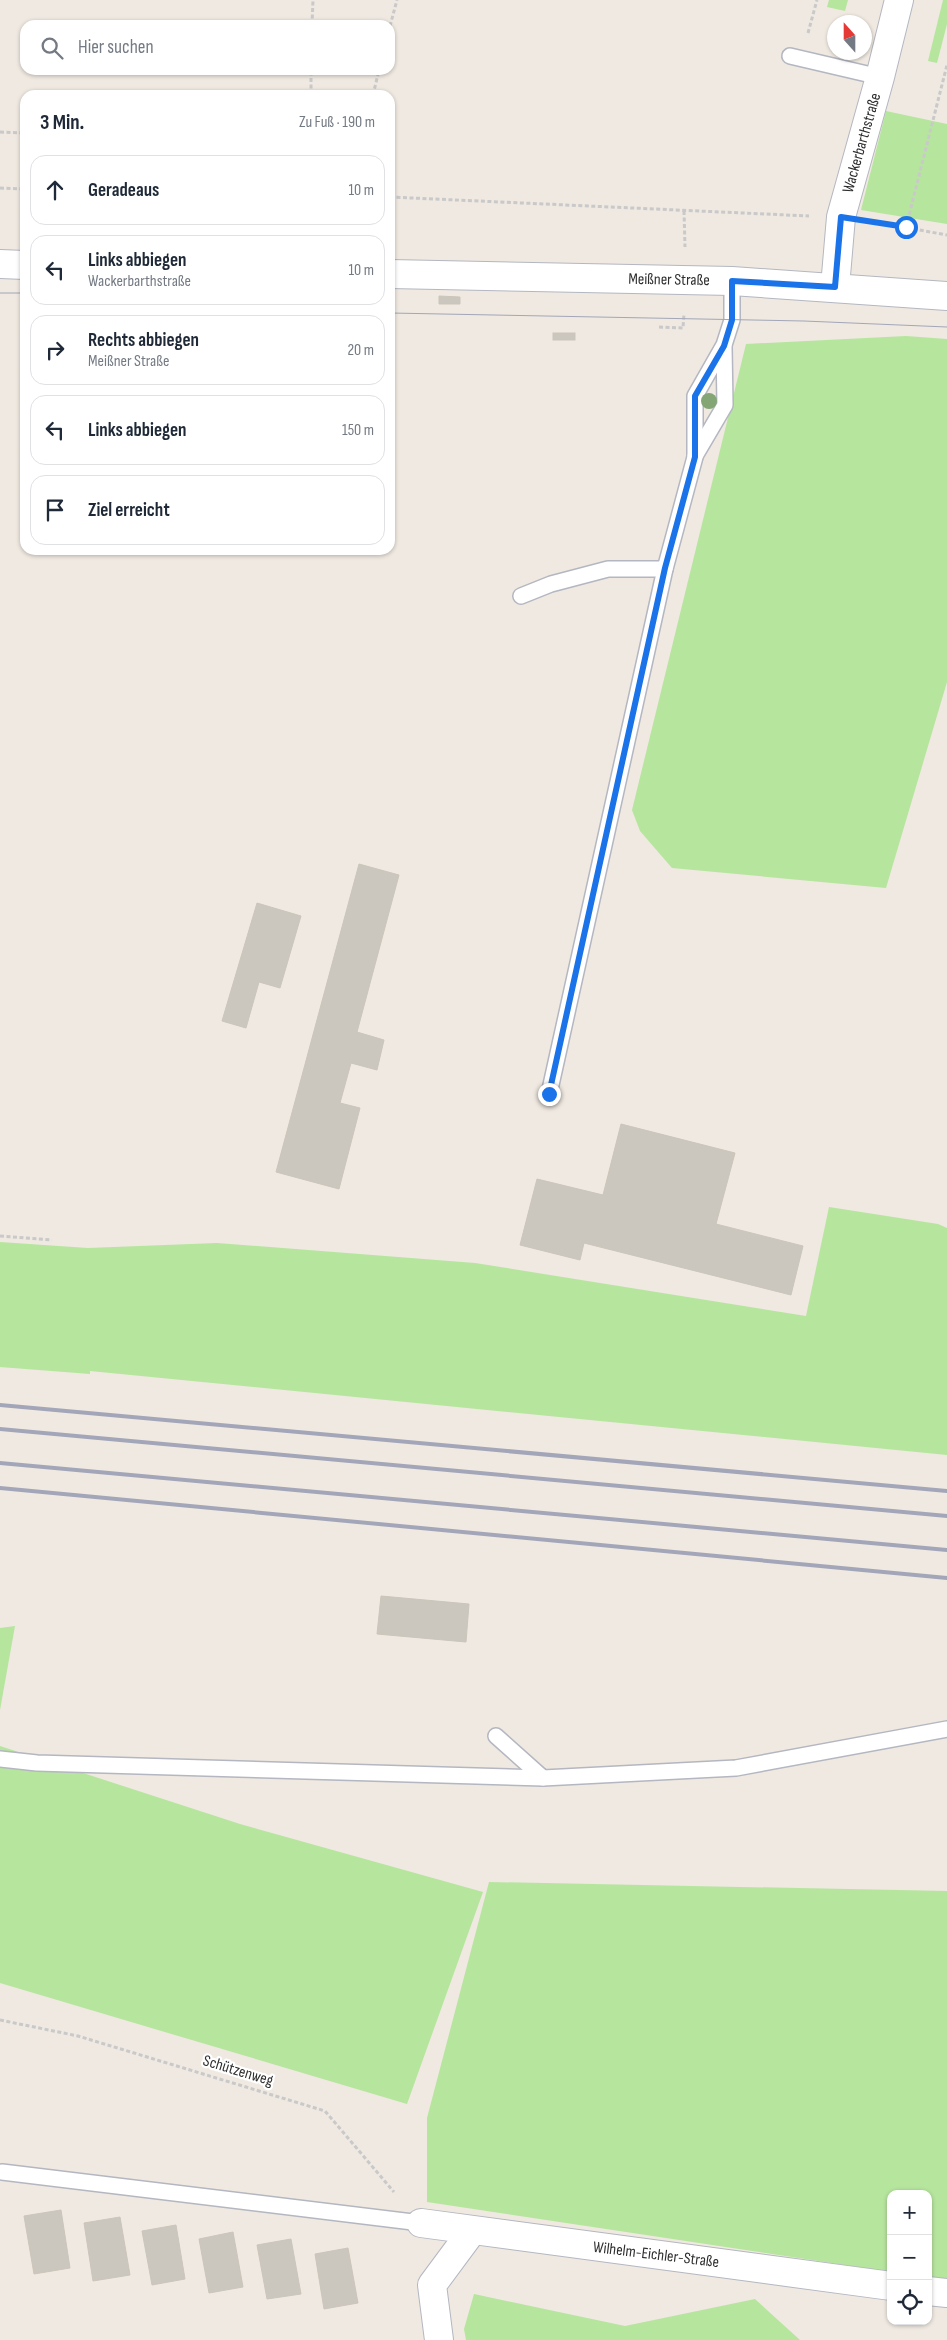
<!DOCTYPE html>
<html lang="de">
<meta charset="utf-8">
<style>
body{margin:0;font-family:"Sofia Sans Condensed",sans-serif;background:#f6f6f7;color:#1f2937}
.controls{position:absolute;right:15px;bottom:15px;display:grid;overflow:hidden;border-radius:10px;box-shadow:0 1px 4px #0004}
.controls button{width:45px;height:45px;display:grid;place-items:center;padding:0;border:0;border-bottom:1px solid #e0e1e3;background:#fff;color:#1f2937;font:25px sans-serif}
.compass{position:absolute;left:827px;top:15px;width:45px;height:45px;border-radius:50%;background:#fff;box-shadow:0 1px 4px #0004;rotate:339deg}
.stop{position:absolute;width:15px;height:15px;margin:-11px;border:4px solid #1a73e8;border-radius:50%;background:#fff}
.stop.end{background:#1a73e8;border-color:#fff;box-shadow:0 1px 5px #0008}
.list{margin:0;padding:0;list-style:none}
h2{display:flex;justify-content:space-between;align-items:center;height:65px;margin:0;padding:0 20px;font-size:21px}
h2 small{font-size:16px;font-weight:400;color:#747a83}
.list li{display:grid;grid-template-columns:32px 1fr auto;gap:15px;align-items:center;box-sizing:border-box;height:70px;margin:0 10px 10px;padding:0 10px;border:1px solid #e0e1e3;border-radius:15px}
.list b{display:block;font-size:19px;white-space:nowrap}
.list p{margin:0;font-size:16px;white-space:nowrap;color:#747a83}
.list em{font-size:16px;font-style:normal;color:#747a83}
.icon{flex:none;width:28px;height:28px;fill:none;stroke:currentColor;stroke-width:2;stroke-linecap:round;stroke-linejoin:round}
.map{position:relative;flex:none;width:947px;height:2340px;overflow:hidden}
.search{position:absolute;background:#fff;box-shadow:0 1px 4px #0004;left:20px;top:20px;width:375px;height:55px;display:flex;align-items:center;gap:12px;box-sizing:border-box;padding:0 18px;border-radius:15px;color:#747a83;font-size:19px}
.panel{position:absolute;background:#fff;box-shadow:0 1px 4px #0004;left:20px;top:90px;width:375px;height:465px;border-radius:15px}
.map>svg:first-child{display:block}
.green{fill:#b6e59e}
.building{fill:#cbc7bf;stroke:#cbc5ba}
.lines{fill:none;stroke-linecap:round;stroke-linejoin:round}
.lane-casing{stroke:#b4b7c1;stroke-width:18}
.street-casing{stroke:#b4b7c1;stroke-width:30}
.secondary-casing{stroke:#b4b7c1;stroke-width:30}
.path{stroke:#c9c9c9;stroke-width:3;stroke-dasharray:4 2.5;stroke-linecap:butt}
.lane{stroke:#fff;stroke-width:15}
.street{stroke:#fff;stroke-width:28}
.secondary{stroke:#fff;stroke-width:28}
.tram{stroke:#a3a6b8;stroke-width:1}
.rail{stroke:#a3a6b8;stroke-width:4}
.tree{fill:#84a574}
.route{stroke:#1a73e8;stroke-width:6}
.labels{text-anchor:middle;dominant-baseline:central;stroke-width:4.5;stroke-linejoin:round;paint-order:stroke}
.street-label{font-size:16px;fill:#2e2e2e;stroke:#fff}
</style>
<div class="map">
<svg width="947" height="2340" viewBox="0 0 947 2340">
<rect width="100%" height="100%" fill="#efe9e1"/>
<g class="green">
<polygon points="829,0 848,0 845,11 827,7"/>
<polygon points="943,0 947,0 947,24 937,63 928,61"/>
<polygon points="886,111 947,124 947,224 861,210"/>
<polygon points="906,336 947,339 947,682 886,888 672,868 640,831 632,810 746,344"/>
<polygon points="829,1207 938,1224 947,1228 947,1455 90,1371 90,1374 0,1367 0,1242 88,1248 217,1243 475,1263 806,1316"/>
<polygon points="15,1626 0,1710 0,1628"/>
<polygon points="0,1746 240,1824 483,1892 407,2104 0,1983"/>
<polygon points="489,1882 947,1891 947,2281 928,2278 928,2194 891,2194 891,2272 427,2202 427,2118"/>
<polygon points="474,2294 625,2326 755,2299 800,2340 466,2340 464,2329"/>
</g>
<g class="building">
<polygon points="439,296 460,297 460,304 439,304"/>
<rect x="553" y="333" width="22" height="7"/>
<polygon points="359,864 399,875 357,1032 384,1040 377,1070 351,1063 340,1103 360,1108 339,1189 276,1172"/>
<polygon points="257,903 301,916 280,988 259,982 246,1028 222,1021"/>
<polygon points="621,1124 735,1153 716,1224 803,1246 791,1295 584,1243 580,1260 520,1245 537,1179 603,1195"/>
<polygon points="381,1596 469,1604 466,1642 377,1634"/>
<polygon points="61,2210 70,2268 34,2274 24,2216"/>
<polygon points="120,2217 130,2275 93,2281 84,2223"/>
<polygon points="176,2225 185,2279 152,2285 142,2231"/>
<polygon points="233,2232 243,2287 209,2293 199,2239"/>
<polygon points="291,2239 301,2294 267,2299 257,2245"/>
<polygon points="348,2248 358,2303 324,2309 315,2254"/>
</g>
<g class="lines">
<g class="lane-casing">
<g id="lane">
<polyline points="790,56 880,77"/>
<polyline points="695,456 725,405 724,347"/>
<polyline points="521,596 551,584 608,569 665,569"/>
<polyline points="549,1094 665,569 695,457 695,396 724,345 732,320 732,281"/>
<polyline points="496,1736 543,1778 736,1768 947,1729"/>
<polyline points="0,1759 37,1763 543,1778"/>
<polyline points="2,2172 421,2223"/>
</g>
</g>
<g class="street-casing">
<g id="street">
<polyline points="835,287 841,217 880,77 899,0"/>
<polyline points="421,2223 891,2286"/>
<polyline points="928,2291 947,2293"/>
<polyline points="439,2340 432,2285 472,2231"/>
</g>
</g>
<g class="secondary-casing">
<g id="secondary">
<polyline points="0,264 25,265"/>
<polyline points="390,274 732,281 947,296"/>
</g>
</g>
<g class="path">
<polyline points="312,25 313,0"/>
<polyline points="390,26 397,0"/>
<polyline points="808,33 817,0"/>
<polyline points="311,95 311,70"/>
<polyline points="373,95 379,70"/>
<polyline points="0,132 25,133"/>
<polyline points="0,188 25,189"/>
<polyline points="390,197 809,216"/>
<polyline points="684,211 685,247"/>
<polyline points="875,222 947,235"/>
<polyline points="906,227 947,65"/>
<polyline points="659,327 683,328 684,314"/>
<polyline points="0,1236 52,1240"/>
<polyline points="0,2020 78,2036 325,2111 394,2192"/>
</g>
<use href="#lane" class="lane"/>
<use href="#street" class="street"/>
<use href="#secondary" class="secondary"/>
<g class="tram">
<polyline points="0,293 25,293"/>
<polyline points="390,313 804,321 947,327"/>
</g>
<g class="rail">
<polyline points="0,1405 947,1491"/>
<polyline points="0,1429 947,1516"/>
<polyline points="0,1463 947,1550"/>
<polyline points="0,1488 947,1578"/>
</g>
</g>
<circle class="tree" cx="709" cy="401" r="8"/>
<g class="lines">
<polyline class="route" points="549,1094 665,568 695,457 695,396 724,346 732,320 732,281 835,287 841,217 906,227"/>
</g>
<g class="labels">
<g class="street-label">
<text transform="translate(862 143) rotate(-74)">Wackerbarthstraße</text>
<text transform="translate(669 280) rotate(1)">Meißner Straße</text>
<text transform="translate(238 2071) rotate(17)">Schützenweg</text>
<text transform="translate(656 2255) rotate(7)">Wilhelm-Eichler-Straße</text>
</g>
</g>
</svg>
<div class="controls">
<button>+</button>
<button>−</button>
<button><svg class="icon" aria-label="locate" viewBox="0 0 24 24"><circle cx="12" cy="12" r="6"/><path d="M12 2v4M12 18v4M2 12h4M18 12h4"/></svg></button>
</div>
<svg class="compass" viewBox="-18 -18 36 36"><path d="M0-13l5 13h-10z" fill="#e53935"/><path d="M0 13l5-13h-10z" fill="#747a83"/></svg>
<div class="stop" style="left:906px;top:227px"></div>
<div class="stop end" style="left:549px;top:1094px"></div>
<div class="search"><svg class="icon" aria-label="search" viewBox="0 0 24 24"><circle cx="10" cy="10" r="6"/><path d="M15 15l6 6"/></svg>Hier suchen</div>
<section class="panel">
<h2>3 Min.<small>Zu Fuß · 190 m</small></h2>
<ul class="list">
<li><svg class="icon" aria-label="ahead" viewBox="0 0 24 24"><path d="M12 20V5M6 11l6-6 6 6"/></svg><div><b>Geradeaus</b></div><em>10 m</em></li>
<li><svg class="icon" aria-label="left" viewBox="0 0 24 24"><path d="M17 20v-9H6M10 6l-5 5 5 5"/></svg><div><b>Links abbiegen</b><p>Wackerbarthstraße</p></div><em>10 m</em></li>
<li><svg class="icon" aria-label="right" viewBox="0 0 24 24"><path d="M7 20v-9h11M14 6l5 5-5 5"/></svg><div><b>Rechts abbiegen</b><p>Meißner Straße</p></div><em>20 m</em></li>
<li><svg class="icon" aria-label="left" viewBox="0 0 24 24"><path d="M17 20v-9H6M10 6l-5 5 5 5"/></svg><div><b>Links abbiegen</b></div><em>150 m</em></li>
<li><svg class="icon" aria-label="arrive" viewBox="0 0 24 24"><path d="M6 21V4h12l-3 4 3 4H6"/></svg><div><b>Ziel erreicht</b></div></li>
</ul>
</section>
</div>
